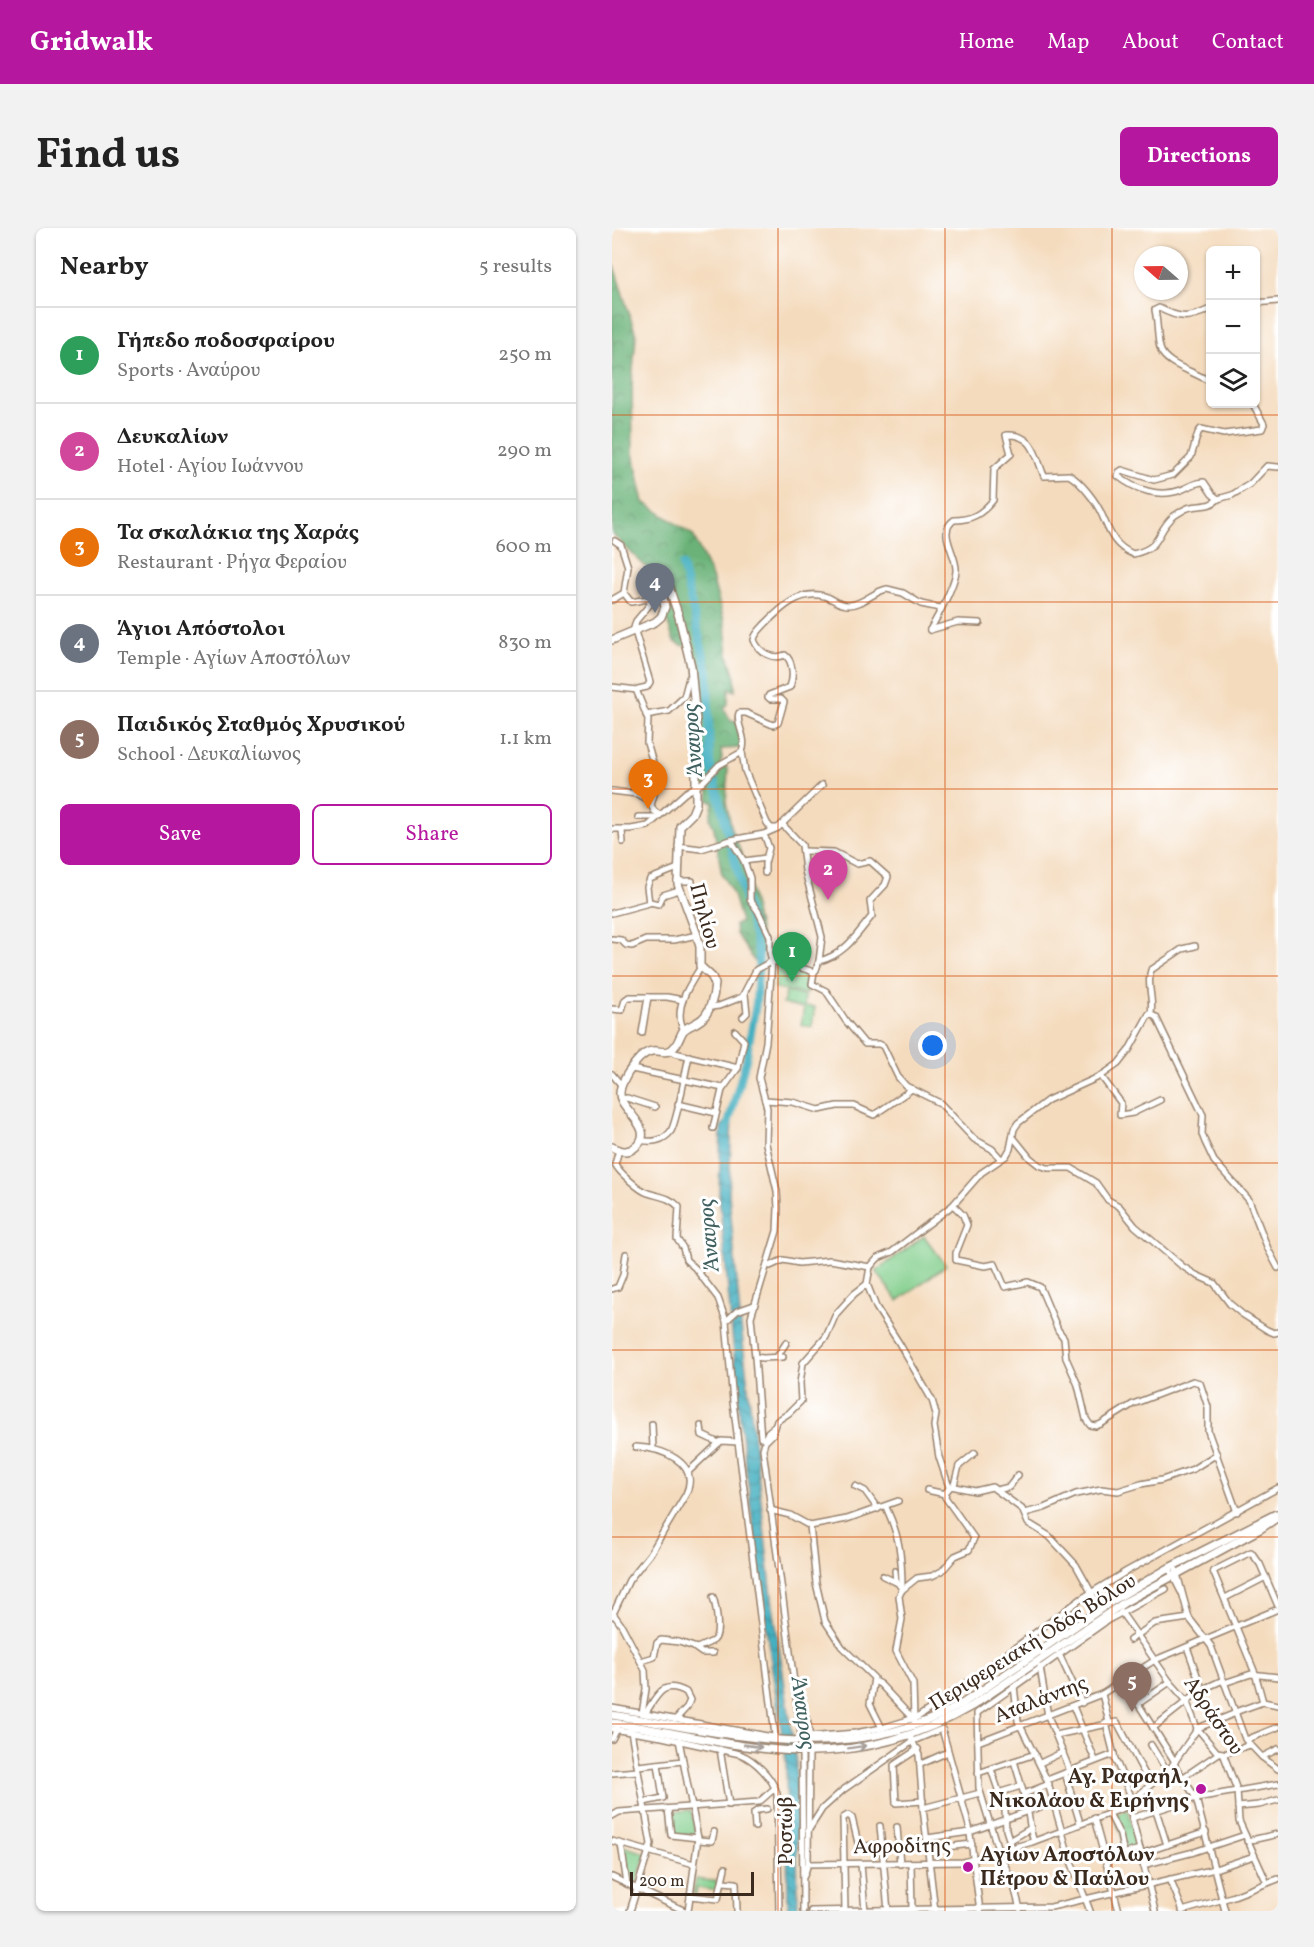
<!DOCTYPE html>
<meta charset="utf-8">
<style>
body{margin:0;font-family:Vollkorn,serif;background:#f2f2f2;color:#222}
.controls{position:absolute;right:18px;top:18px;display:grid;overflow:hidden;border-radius:9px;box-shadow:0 2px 4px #0004}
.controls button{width:54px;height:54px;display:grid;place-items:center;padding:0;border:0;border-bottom:2px solid #e0e0e0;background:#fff;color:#222;font:30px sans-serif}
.compass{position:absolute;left:522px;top:18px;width:54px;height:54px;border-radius:50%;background:#fff;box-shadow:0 2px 4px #0004;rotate:290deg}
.scale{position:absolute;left:18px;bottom:15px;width:124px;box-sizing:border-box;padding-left:6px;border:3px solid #3b2a1e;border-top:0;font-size:16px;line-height:21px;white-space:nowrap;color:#3b2a1e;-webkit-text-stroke:4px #fff;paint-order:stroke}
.you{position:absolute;left:321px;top:818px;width:21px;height:21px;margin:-15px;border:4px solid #fff;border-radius:50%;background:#1a73e8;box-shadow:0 0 0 9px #1a73e833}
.badge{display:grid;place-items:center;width:39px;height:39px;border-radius:50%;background:#b5179e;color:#fff;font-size:20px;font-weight:700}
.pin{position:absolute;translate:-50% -50px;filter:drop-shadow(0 2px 3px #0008)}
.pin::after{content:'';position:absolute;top:32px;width:21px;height:18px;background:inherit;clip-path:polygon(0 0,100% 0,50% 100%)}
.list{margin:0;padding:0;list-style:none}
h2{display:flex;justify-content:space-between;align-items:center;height:78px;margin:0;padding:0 24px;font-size:26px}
h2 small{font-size:20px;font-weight:400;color:#767676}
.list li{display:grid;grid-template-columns:39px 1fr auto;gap:18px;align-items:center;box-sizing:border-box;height:96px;padding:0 24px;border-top:2px solid #e0e0e0}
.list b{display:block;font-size:22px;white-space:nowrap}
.list p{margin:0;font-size:20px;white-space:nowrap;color:#767676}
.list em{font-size:20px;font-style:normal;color:#767676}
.actions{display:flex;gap:12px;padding:18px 24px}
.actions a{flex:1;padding:14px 0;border:2px solid #b5179e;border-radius:9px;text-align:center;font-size:21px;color:#b5179e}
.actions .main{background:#b5179e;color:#fff}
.icon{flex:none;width:33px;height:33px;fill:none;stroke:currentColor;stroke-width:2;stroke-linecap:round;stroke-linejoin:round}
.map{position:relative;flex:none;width:666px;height:1683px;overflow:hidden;border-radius:9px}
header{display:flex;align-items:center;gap:36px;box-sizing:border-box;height:84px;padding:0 30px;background:#b5179e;color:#fff}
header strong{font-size:28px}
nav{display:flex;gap:33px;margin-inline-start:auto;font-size:21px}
.intro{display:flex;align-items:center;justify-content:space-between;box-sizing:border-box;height:144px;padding:0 36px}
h1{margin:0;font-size:42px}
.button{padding:15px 27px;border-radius:9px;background:#b5179e;color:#fff;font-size:21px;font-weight:700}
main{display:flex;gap:36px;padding:0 36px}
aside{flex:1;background:#fff;border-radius:9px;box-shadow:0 2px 4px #0004}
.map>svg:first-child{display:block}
.grass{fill:#83cf8d;stroke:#5f7c56;stroke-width:1.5}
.forest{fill:url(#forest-crowns);stroke:#526e4b;stroke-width:1.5}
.park{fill:url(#park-crowns);stroke:#5f7c56;stroke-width:1.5}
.water{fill:url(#water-waves);stroke:#406d70;stroke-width:1.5}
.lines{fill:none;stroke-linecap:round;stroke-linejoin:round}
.river{stroke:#44b0c1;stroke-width:8}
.minor-casing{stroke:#98826e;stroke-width:8}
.major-casing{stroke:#98826e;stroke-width:10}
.minor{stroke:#fff;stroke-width:5}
.major{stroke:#fff;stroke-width:7}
.oneway{stroke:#a79f9a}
.grid{fill:none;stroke:#d7540e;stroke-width:1.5;stroke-opacity:0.55}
.poi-dot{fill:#b5179e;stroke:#fff;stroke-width:2}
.labels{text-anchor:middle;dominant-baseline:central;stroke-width:6;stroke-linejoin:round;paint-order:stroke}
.street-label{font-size:21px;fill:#3b2a1e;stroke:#fff}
.poi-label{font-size:21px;font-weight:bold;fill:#3b2a1e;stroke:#fff;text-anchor:end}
.water-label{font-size:22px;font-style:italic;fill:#3f605f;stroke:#fff}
</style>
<header>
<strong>Gridwalk</strong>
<nav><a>Home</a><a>Map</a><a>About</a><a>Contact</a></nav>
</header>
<div class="intro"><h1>Find us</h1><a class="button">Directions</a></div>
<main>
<aside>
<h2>Nearby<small>5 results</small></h2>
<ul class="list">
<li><span class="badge" style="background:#2e9e5b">1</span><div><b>Γήπεδο ποδοσφαίρου</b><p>Sports · Αναύρου</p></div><em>250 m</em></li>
<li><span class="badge" style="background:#d1479c">2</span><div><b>Δευκαλίων</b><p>Hotel · Αγίου Ιωάννου</p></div><em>290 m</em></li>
<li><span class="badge" style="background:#e8710a">3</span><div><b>Τα σκαλάκια της Χαράς</b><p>Restaurant · Ρήγα Φεραίου</p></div><em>600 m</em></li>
<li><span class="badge" style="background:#6b7280">4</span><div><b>Άγιοι Απόστολοι</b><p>Temple · Αγίων Αποστόλων</p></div><em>830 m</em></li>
<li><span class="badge" style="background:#8d6e63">5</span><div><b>Παιδικός Σταθμός Χρυσικού</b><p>School · Δευκαλίωνος</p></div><em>1.1 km</em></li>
</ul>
<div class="actions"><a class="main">Save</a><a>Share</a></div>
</aside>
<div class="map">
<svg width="666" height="1683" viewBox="0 0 666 1683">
<defs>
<pattern id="forest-crowns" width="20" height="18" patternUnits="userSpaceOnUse" patternTransform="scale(1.5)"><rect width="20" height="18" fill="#6ab278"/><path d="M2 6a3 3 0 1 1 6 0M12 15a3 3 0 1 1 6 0" fill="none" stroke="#589162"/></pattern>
<pattern id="park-crowns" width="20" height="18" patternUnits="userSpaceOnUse" patternTransform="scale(1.5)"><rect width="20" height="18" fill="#83cf8d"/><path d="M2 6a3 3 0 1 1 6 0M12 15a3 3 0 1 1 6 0" fill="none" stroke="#6ca873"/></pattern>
<pattern id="water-waves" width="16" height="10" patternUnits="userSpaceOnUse" patternTransform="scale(1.5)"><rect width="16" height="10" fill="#44b0c1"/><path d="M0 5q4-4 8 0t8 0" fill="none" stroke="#3a8f9c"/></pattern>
</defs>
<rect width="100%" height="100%" fill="#fff"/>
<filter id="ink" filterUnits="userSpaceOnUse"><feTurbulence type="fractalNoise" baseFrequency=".0167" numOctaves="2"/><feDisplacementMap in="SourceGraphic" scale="12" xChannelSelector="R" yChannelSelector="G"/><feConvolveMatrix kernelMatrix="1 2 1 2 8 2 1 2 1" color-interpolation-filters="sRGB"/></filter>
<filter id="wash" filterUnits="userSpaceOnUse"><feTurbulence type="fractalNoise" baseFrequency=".008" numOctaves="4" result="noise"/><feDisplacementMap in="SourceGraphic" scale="24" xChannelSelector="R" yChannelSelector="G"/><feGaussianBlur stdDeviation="1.35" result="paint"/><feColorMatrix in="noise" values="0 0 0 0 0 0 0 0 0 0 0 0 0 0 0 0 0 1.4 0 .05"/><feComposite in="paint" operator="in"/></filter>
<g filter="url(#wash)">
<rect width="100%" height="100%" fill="#f4dbbe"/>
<g class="grass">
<polygon points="167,735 196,747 195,766 163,760 165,736"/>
<polygon points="174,764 193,768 192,778 203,779 200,799 189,797 192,780 171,776"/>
<polygon points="312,1008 334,1037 286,1073 264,1043"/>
<polygon points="79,1582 84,1607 63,1607 63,1604 60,1604 58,1584"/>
<polygon points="10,1618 34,1625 24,1657 15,1654"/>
<polygon points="84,1651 109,1654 107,1663 85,1660 84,1666 81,1666"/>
</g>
<polygon class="forest" points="0,32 24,107 20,153 21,225 32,274 81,307 100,349 113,396 116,427 123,449 123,463 117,460 116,476 112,480 119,493 125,494 128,504 130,520 109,521 110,531 108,534 109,537 116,541 114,574 120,602 131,630 152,724 145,737 124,706 123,697 129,694 120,664 110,647 102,600 98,591 101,575 96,572 97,563 88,560 83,432 80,417 72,418 62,414 54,390 55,375 37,342 0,306"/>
<polygon class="park" points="516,1581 526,1620 513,1623 509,1605 501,1587"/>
<polygon class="water" points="120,887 117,966 128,1088 161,1378 184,1532 186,1683 176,1683 174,1533 151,1380 128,1190 107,966 109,899"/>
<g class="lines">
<polyline class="river" points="70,337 96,445 98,535 147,728 144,776 134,832 116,896"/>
</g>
</g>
<g filter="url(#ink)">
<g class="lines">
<g class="minor-casing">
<g id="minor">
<polyline points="644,75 666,73"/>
<path d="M598,81C577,91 568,91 547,80L543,82C546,95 545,108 548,120C552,137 585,144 598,154"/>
<path d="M641,176L652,196L650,201L612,206L589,201L586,205L579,229L561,247L542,252L510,242L507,244L506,248C523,262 548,270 569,262C577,259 583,254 592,254L600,266L606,271L620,267L638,256L655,238L666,239"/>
<polyline points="3,313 9,317 16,339 12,365 19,374 35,371 39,375 24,393 22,400 38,454 35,459 26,461 25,464 36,491 35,515 44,545 44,560 39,577 42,583 48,587"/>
<polyline points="0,372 12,365"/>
<path d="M318,402C325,390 345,353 344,341C344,325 325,304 342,292C359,292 370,286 381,272L382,241L399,226L394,207C422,205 424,229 432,248L457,247C469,254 484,273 490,287C498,305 502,318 521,326C552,319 542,305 562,288C567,285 573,280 579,279C589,277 599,279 606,271"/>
<polyline points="318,402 346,394 368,395"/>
<polyline points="0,459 25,462"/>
<polyline points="34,487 57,483 72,469 77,450 80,448"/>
<polyline points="130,524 133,543 155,595 159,600 165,600"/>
<polyline points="0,563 25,566 39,573"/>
<polyline points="26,589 45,589"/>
<polyline points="171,597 190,617 193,643 210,709 207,733 204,742 202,744 200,756 214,763 234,793 253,816 267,816 271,818 286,849 294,858 328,875 362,911 380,921 389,931"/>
<path d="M0,601H19L36,598L73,565L90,555L107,537L130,524C136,509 123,496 127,485H134L161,497L166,495L172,474L169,471H158L156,469L157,467L178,459C182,449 181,433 173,427C161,432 147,425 142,412C143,405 148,402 152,397C167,382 187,361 212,368C221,370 227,378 237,377C251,377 262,363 275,361L291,365L309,376L328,380"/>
<polyline points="10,602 11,614"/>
<polyline points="152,606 157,620 153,635 153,645"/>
<polyline points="119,612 152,606 166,600 210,557"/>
<polyline points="66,618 89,621 119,612 132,633 138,650 138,672 146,683 158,708 158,725 160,733 154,814 147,850 155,880 154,916 165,963 166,980 165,1003 155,1036 158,1038 171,1032 187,1035 218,1032 258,1039"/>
<path d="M191,623L222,624L245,636L258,633L276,649L273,657L258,673L260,688C245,706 233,727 207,733"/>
<polyline points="132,633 154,630"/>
<polyline points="65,653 80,653"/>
<polyline points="38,674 47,676 51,667 67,662"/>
<polyline points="0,685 37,675 35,659 38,651 66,640"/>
<polyline points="0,711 9,712 14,717 20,718 34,712 62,712 85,707"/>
<polyline points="98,779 107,778 130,769 144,742 160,733 174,735 202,744"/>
<polyline points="0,781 10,782 13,772 17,769 55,769 71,772"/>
<path d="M539,785C542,770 534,757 539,742L570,721L583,718"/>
<polyline points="131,789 135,785 133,766"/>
<path d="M72,802C60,781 78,756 89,739"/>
<polyline points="30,805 36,769"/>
<polyline points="59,822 63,825 126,840"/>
<polyline points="20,841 111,860"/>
<polyline points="0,846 10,858"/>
<polyline points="489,848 509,875 508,887 521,885 548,872"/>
<polyline points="9,871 15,870 43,879"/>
<polyline points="153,872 181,874 207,882 225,878 242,878 262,887 300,861"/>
<polyline points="66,876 104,885"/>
<polyline points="101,900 110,862 126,840 132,813 123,803"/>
<polyline points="401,909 418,930 427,937 436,940 459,940 484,955 496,972 507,978 523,998 570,1038 584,1047 602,1055 618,1076 630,1086 655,1102 662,1105 666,1104"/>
<path d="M29,912C39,915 52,913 59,903C66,890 73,845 77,828"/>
<polyline points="341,977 351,987 355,997 344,1025 344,1032 373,1038 383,1036 393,1059 416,1054 428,1059 446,1102 452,1110 454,1130 466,1157 474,1191 478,1197 484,1198 489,1196 521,1176 581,1153 588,1155 596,1179 596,1203 625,1284"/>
<polyline points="155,1036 139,1089 143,1129 151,1130 171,1129"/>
<polyline points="0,1061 6,1059 11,1047 14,1026"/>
<polyline points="114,1093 125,1083 142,1077"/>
<polyline points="143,1129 149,1210 153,1211 156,1204 162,1199"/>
<polyline points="165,1129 174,1115"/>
<polyline points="40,1196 41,1221"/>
<polyline points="89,1198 90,1207 107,1215"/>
<polyline points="76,1244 109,1213 126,1214"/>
<polyline points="342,1257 347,1238 363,1225"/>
<polyline points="243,1258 253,1263 266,1281"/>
<polyline points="337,1259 327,1229 322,1198 324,1186 320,1172 287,1115 264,1079 255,1056 258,1039 266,1030 280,1024 341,977 369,945 394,928 398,921 402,901 406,895 436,872 489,848 506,836 517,822 537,786 544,789 591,887 590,906 593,914 602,933 637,972 656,1021 666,1040"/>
<polyline points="315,1262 333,1266"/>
<polyline points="385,1262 397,1259 406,1247"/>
<path d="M274,1279C288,1309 290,1330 290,1362"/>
<polyline points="158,1282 178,1287 198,1298"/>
<polyline points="413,1285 432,1280 464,1266 489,1261 506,1263 529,1256 550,1252 581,1241 605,1226"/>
<polyline points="557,1340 569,1364"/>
<polyline points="564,1342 577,1390 599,1418 633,1511 650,1529 666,1541"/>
<polyline points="283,1343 284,1354"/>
<polyline points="271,1348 286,1355 290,1361"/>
<polyline points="613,1370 654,1349"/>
<polyline points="0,1384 10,1398 33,1442 34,1461 30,1486"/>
<polyline points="509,1384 558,1454 574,1472 585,1500 605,1524 611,1525 625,1562 627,1593 655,1655"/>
<path d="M0,1388L17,1352L38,1326L74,1266C89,1234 49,1220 24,1219"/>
<polyline points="518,1412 543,1395 577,1390"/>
<polyline points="575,1419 602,1494"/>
<polyline points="83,1420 90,1425 101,1425"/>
<polyline points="447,1426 470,1475"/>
<path d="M29,1433L42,1429L45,1415L49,1412L67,1414L85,1420C89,1418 100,1414 102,1412C109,1405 104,1378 101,1369"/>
<polyline points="428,1439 436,1488 458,1543"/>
<polyline points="511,1452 563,1534"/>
<polyline points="262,1453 268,1456 300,1490"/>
<polyline points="612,1455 639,1446 666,1449"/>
<polyline points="402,1458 406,1493 435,1552 457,1628 478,1683"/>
<polyline points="490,1466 497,1494"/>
<polyline points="651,1474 643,1445 601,1343 639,1324 648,1336 666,1378"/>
<polyline points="526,1476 558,1454"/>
<polyline points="461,1478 483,1532"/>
<path d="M0,1480L161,1509L163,1507L121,1174L114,1093L106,1070L83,1040L74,1032L71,1020L65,1011L67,979C58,969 48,969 36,965C28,963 7,944 3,936L7,922"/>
<polyline points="623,1484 651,1474 666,1477"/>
<path d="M33,1486C45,1468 50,1451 74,1464L78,1472L75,1479L63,1492"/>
<polyline points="187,1490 195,1491 198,1510"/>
<polyline points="302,1492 301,1456 284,1423 290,1391 287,1368 290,1362 305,1350 320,1348 330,1343 343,1328 357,1322 362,1310 333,1269 334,1264 339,1258 363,1263 380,1259 410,1281 416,1295 437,1308 464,1337 488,1380"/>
<polyline points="494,1495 503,1531 521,1573"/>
<polyline points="270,1500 258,1476 262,1450 230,1419 213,1393 204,1355 198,1298 235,1291 286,1273"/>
<polyline points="541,1500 589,1462 611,1452"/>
<path d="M0,1501L50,1509L128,1526C143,1532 161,1550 165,1566L167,1683"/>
<polyline points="444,1507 505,1494 538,1556"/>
<polyline points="197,1509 243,1505 270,1500 306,1489 351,1458 469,1371 515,1343 666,1260"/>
<polyline points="299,1510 307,1527 311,1580 323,1683"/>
<polyline points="0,1511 5,1501"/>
<polyline points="67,1512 86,1610 76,1683"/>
<polyline points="634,1512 666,1499"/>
<polyline points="190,1514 151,1221 153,1214 161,1206 165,1193 177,1185 189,1173 188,1155 191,1135 214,1109 224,1086 242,1066 255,1056"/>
<polyline points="366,1514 490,1466 543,1432 666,1381"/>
<polyline points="539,1517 555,1543"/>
<polyline points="108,1521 117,1577"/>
<polyline points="306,1521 282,1537 284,1575 311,1573"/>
<polyline points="190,1523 191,1683"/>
<polyline points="612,1526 638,1517"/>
<polyline points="650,1529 666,1521"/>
<path d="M402,1533C407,1550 413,1567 416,1585C418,1595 418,1604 422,1613"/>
<polyline points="428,1535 451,1524"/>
<polyline points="309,1536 336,1524"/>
<polyline points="562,1536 584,1570 613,1683"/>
<polyline points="26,1538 71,1533"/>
<polyline points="379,1541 393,1582 394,1602 400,1620"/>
<polyline points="0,1545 26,1543"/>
<polyline points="366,1545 423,1526"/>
<polyline points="453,1545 468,1595"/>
<polyline points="570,1550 607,1525"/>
<polyline points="435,1552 502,1526"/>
<polyline points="386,1565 409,1558"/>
<polyline points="412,1566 437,1556"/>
<polyline points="32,1574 51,1570 46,1536"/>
<polyline points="517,1577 543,1683"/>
<polyline points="626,1579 647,1577 666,1572"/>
<polyline points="311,1580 368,1565"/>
<polyline points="56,1581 59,1607 86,1610"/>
<polyline points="544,1582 555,1617"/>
<polyline points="497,1585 508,1607 512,1626"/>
<polyline points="0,1588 7,1584 147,1574 163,1560"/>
<polyline points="482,1590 507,1683"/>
<polyline points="520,1590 584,1570 666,1556"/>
<polyline points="268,1598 276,1683"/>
<polyline points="143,1599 142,1585 146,1582 155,1581"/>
<polyline points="285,1599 288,1636"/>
<polyline points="196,1603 210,1581 231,1562 301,1513 330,1501 357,1598 368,1683"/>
<polyline points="315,1610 358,1604 419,1582 442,1575"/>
<polyline points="86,1612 100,1613 102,1604"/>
<polyline points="0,1613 82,1636"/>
<polyline points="397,1613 419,1600"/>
<polyline points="635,1613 666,1606"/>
<polyline points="9,1616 15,1656"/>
<polyline points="316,1621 360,1616"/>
<polyline points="528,1626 594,1604"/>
<polyline points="493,1631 528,1621"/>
<polyline points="299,1635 300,1681"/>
<polyline points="196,1636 351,1634 420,1614 512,1580 559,1539 586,1500 624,1485"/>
<polyline points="249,1636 253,1683"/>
<polyline points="531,1637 582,1624 633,1607"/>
<polyline points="192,1648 196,1636 197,1523"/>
<polyline points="0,1649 73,1683"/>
<polyline points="558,1651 571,1683"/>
<polyline points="111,1654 124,1655 125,1683"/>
<polyline points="78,1668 106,1671 113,1640"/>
<polyline points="408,1681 401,1654 387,1625 367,1560 365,1485 496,1392 554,1361"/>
<polyline points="18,1683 39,1616 19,1503"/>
<polyline points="199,1683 439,1679 603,1641 642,1628"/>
<polyline points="233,1683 231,1590 236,1587 240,1590 247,1619 270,1616"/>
<polyline points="570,1683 619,1669 666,1651"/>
</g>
</g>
<g class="major-casing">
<g id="major">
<path d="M0,412L43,394L49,389L53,379L49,361L53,357L57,359L67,389L79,438L84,493V576L80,586L68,598L66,656L85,707L88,719V738L100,749L103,756C102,768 98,787 87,793C82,797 75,798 71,803C67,809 66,818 59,822C53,826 47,822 41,823C29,823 15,845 10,856C8,861 7,868 10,873C17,887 44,905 22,920C15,925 8,923 0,919"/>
<path d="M0,1487C121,1506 236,1540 350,1476L500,1373L557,1340L664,1286"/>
<path d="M0,1495C62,1503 123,1521 185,1523C247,1525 307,1509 360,1478L513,1374L648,1301L666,1289"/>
</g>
</g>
<use href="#minor" class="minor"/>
<use href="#major" class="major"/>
</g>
<defs><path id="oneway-shaft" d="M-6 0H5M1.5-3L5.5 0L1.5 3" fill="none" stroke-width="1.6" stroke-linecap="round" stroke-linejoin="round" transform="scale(1.5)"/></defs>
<g class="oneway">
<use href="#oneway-shaft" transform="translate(141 1518) rotate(8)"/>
<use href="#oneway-shaft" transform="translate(245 1519) rotate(-9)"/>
</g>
</g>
<path class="grid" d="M166,0V1683M333,0V1683M500,0V1683M0,187H666M0,374H666M0,561H666M0,748H666M0,935H666M0,1122H666M0,1309H666M0,1496H666"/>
<g class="poi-dot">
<circle cx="589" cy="1561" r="6"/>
<circle cx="356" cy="1639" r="6"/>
</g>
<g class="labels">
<g class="street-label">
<text transform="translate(92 688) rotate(75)">Πηλίου</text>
<text transform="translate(421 1415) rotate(-32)">Περιφερειακή Οδός Βόλου</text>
<text transform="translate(429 1472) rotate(-21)">Αταλάντης</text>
<text transform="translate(601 1488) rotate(56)">Αδράστου</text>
<text transform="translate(174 1603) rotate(-90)">Ροστώβ</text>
<text transform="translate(290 1619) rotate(-1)">Αφροδίτης</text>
</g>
<g class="poi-label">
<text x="577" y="1549">Αγ. Ραφαήλ,<tspan x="577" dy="24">Νικολάου &amp; Ειρήνης</tspan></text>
<text x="368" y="1627" text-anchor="start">Αγίων Αποστόλων<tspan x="368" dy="24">Πέτρου &amp; Παύλου</tspan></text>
</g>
<g class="water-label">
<text transform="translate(82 512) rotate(-94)">Άναυρος</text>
<text transform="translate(98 1007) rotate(-95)">Άναυρος</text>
<text transform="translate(190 1485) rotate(82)">Άναυρος</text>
</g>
</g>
</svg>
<div class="controls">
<button>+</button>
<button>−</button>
<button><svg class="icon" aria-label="layers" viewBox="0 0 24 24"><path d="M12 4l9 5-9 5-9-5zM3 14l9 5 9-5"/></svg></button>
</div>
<svg class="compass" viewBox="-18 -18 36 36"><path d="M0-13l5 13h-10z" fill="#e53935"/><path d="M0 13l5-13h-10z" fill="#767676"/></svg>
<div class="scale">200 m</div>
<div class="you"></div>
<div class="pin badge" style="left:180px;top:754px;background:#2e9e5b">1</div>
<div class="pin badge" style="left:216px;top:672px;background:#d1479c">2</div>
<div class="pin badge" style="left:36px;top:581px;background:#e8710a">3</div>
<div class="pin badge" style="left:43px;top:385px;background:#6b7280">4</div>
<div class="pin badge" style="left:520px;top:1484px;background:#8d6e63">5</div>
</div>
</main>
